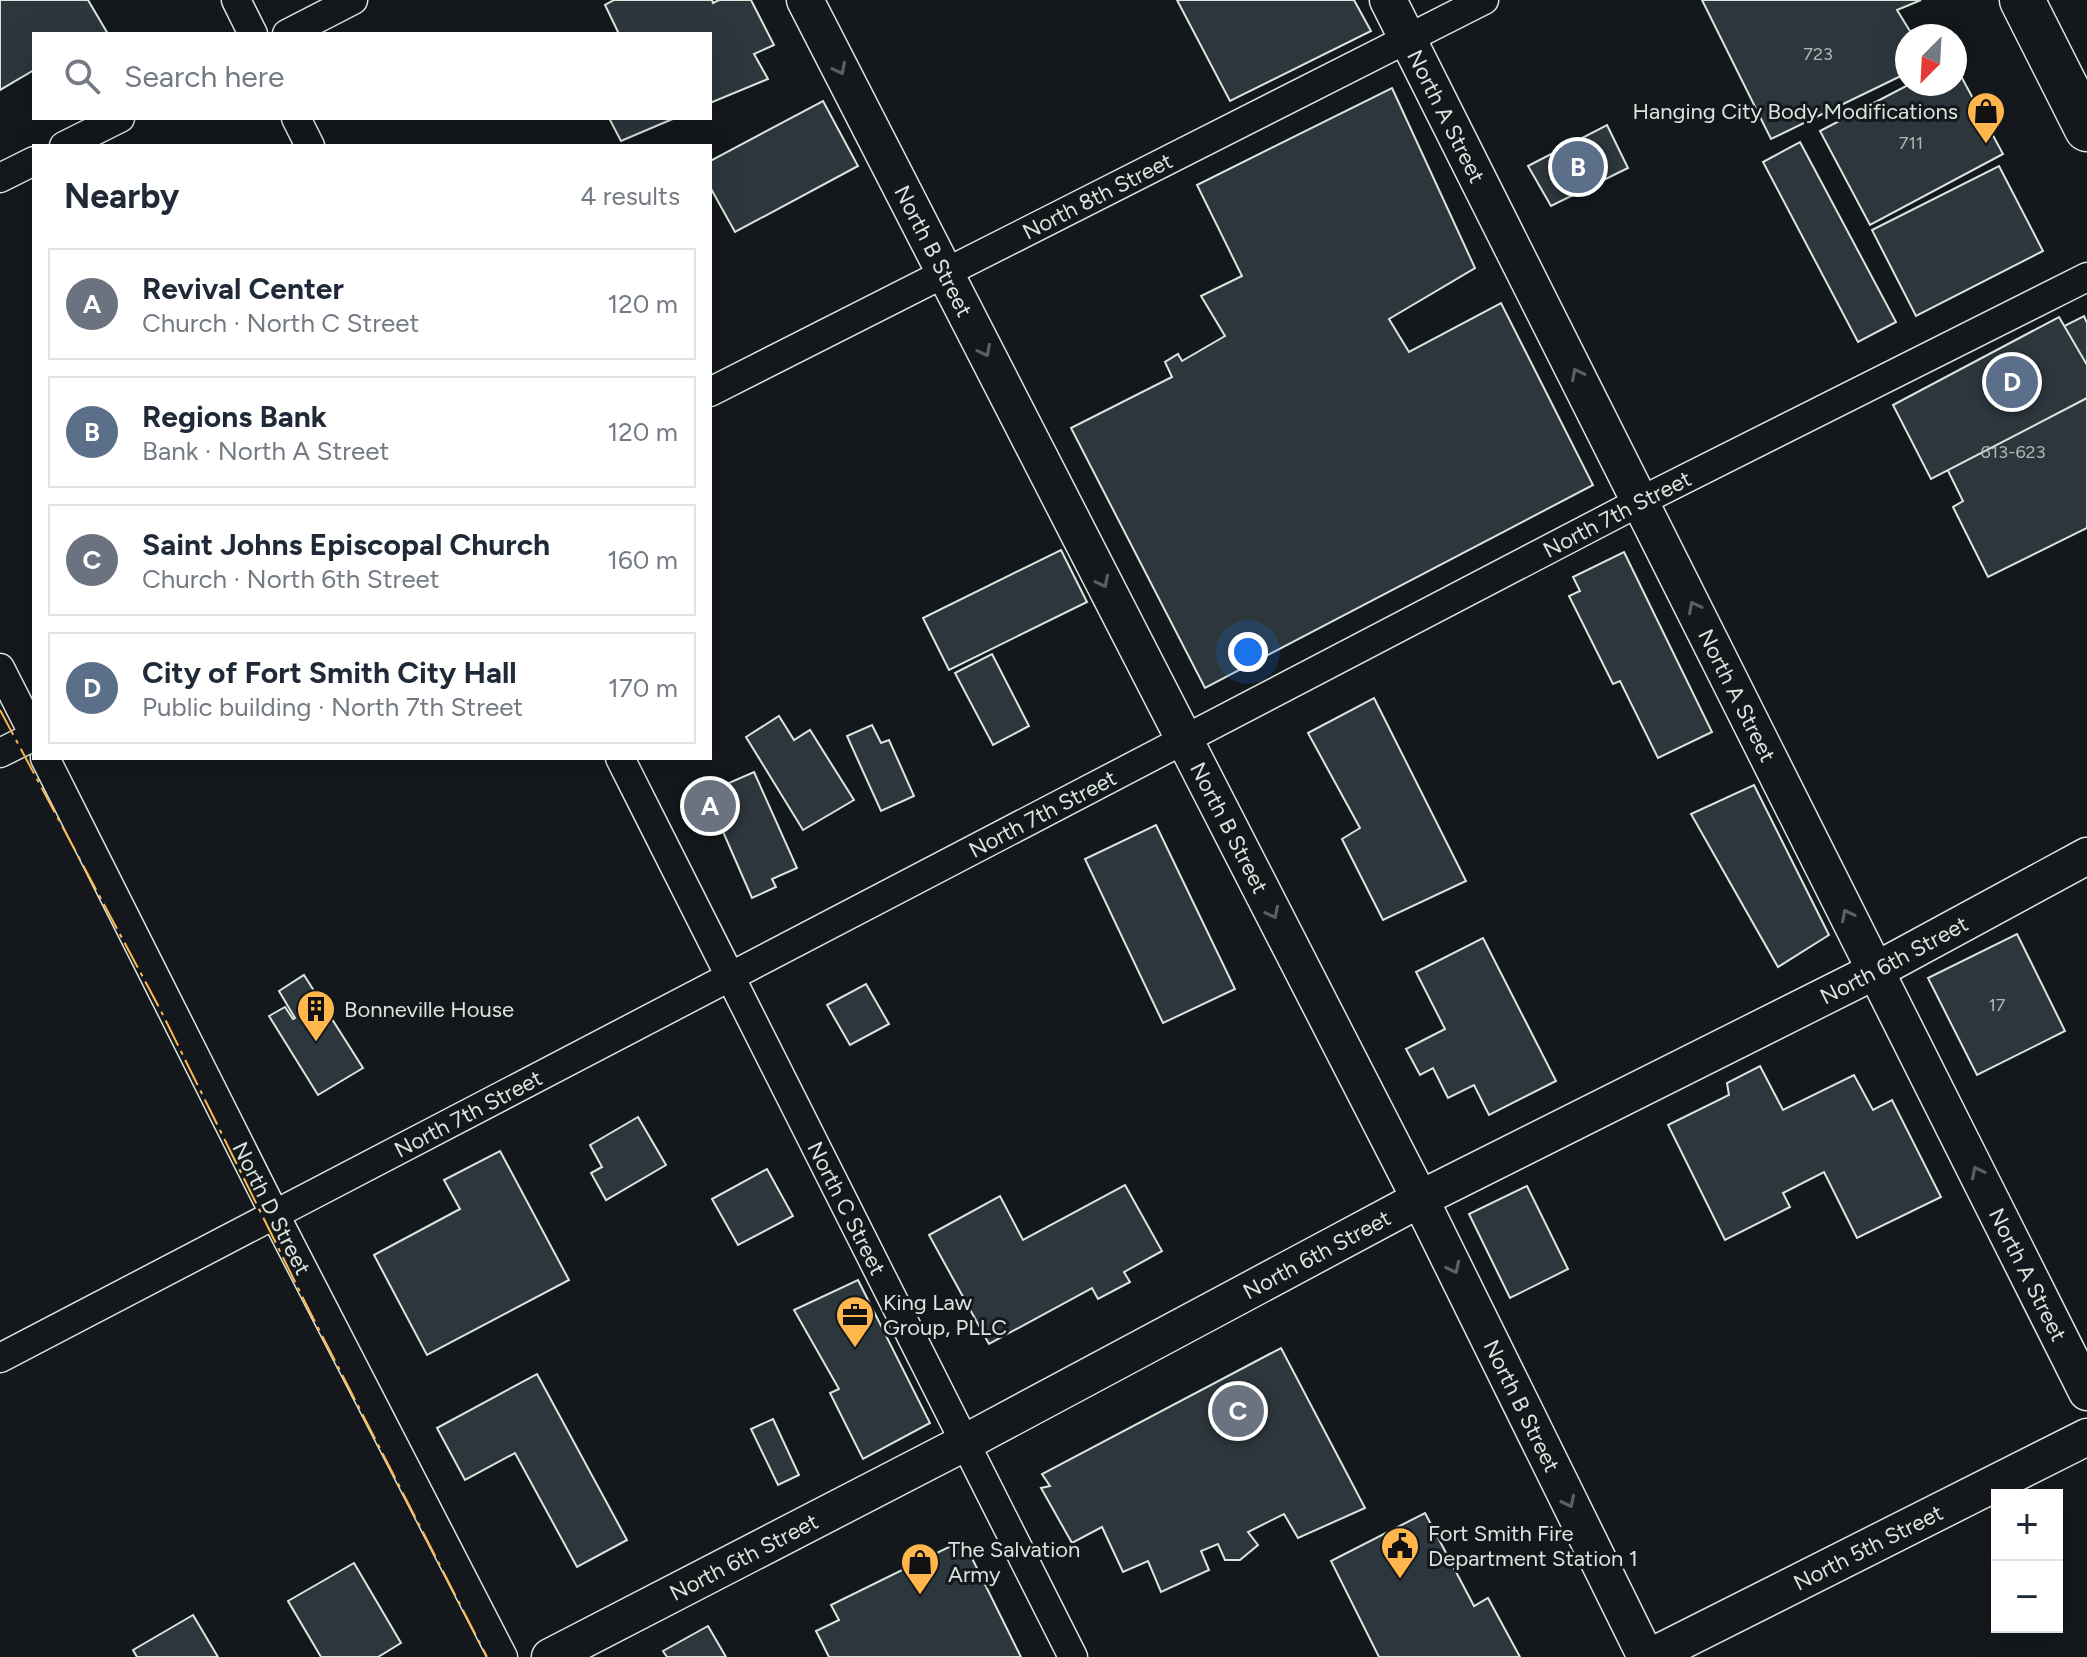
<!DOCTYPE html>
<meta charset="utf-8">
<style>
body{margin:0;font-family:Figtree,sans-serif;background:#f6f6f7;color:#1f2937}
.controls{position:absolute;right:24px;bottom:24px;display:grid;overflow:hidden;border-radius:0px;box-shadow:0 8px 32px #0002}
.controls button{width:72px;height:72px;display:grid;place-items:center;padding:0;border:0;border-bottom:2px solid #e0e1e3;background:#fff;color:#1f2937;font:40px sans-serif}
.compass{position:absolute;left:1895px;top:24px;width:72px;height:72px;border-radius:50%;background:#fff;box-shadow:0 8px 32px #0002;rotate:204deg}
.you{position:absolute;left:1248px;top:652px;width:28px;height:28px;margin:-20px;border:6px solid #fff;border-radius:50%;background:#1a73e8;box-shadow:0 0 0 12px #1a73e833}
.badge{display:grid;place-items:center;width:52px;height:52px;border-radius:50%;background:#846941;color:#fff;font-size:26px;font-weight:700}
.pin{position:absolute;translate:-50% -50%;border:4px solid #fff;box-shadow:0 2px 8px #0006}
.list{margin:0;padding:0;list-style:none}
h2{display:flex;justify-content:space-between;align-items:center;height:104px;margin:0;padding:0 32px;font-size:34px}
h2 small{font-size:26px;font-weight:400;color:#747a83}
.list li{display:grid;grid-template-columns:52px 1fr auto;gap:24px;align-items:center;box-sizing:border-box;height:112px;margin:0 16px 16px;padding:0 16px;border:2px solid #e0e1e3;border-radius:0px}
.list b{display:block;font-size:30px;white-space:nowrap}
.list p{margin:0;font-size:26px;white-space:nowrap;color:#747a83}
.list em{font-size:26px;font-style:normal;color:#747a83}
.icon{flex:none;width:44px;height:44px;fill:none;stroke:currentColor;stroke-width:2;stroke-linecap:round;stroke-linejoin:round}
.map{position:relative;flex:none;width:2087px;height:1657px;overflow:hidden}
.search{position:absolute;background:#fff;box-shadow:0 8px 32px #0002;left:32px;top:32px;width:680px;height:88px;display:flex;align-items:center;gap:20px;box-sizing:border-box;padding:0 28px;border-radius:0px;color:#747a83;font-size:30px}
.panel{position:absolute;background:#fff;box-shadow:0 8px 32px #0002;left:32px;top:144px;width:680px;height:616px;border-radius:0px}
.map>svg:first-child{display:block}
.building{fill:#2c363c;stroke:#d8e6dc;stroke-width:2}
.lines{fill:none;stroke-linecap:round;stroke-linejoin:round}
.minor-casing{stroke:#d8e6dc;stroke-width:31}
.tertiary-casing{stroke:#d8e6dc;stroke-width:39}
.primary-casing{stroke:#d8e6dc;stroke-width:47}
.minor{stroke:#14181c;stroke-width:28}
.tertiary{stroke:#14181c;stroke-width:36}
.primary{stroke:#14181c;stroke-width:44}
.power{stroke:#ffb74d;stroke-width:2;stroke-dasharray:28 6 4 6;stroke-linecap:butt}
.oneway{stroke:#59605f}
.labels{text-anchor:middle;dominant-baseline:central;stroke-width:6;stroke-linejoin:round;paint-order:stroke}
.number-label{font-size:18px;fill:#adbab4}
.poi-label{font-size:22px;fill:#d8e6dc;stroke:#14181c;text-anchor:start}
.street-label{font-size:22px;fill:#d8e6dc;stroke:#14181c}
</style>
<div class="map">
<svg width="2087" height="1657" viewBox="0 0 2087 1657">
<rect width="100%" height="100%" fill="#14181c"/>
<g class="building">
<polygon points="0,0 88,0 108,34 34,34 34,70 0,90"/>
<polygon points="614,0 712,0 713,3 719,0 751,0 774,45 754,54 768,79 710,103 710,34 619,34 605,5"/>
<polygon points="1177,0 1354,0 1371,31 1230,101"/>
<polygon points="1702,0 1921,0 1897,10 1913,36 1907,36 1907,73 1771,139"/>
<polygon points="1955,65 2003,154 1870,225 1820,131 1910,84 1955,84"/>
<polygon points="1392,88 1475,268 1389,319 1409,352 1501,303 1593,485 1205,688 1071,428 1172,377 1165,362 1178,354 1182,361 1225,336 1201,296 1242,276 1197,185"/>
<polygon points="823,101 858,166 735,232 710,187 710,161"/>
<polygon points="609,118 675,118 621,141"/>
<polygon points="1607,125 1628,168 1551,206 1528,166"/>
<polygon points="1800,142 1896,322 1858,342 1763,162"/>
<polygon points="1999,166 2043,251 1916,316 1872,230"/>
<polygon points="2084,316 2087,323 2087,528 1988,577 1953,507 1963,501 1914,402"/>
<polygon points="2059,317 2087,365 2087,398 1931,479 1893,405"/>
<polygon points="1061,550 1087,602 949,670 923,618"/>
<polygon points="1624,552 1712,732 1658,758 1620,681 1613,684 1569,596 1580,591 1573,577"/>
<polygon points="992,654 1029,726 993,745 955,673"/>
<polygon points="1374,698 1466,881 1383,920 1342,839 1360,828 1308,733"/>
<polygon points="779,716 794,740 810,730 854,800 803,830 746,737"/>
<polygon points="872,725 881,743 889,740 914,796 881,811 847,736"/>
<polygon points="754,772 797,868 772,879 776,887 752,898 706,793"/>
<polygon points="1754,785 1829,935 1778,967 1691,814"/>
<polygon points="1156,825 1235,989 1163,1023 1085,859"/>
<polygon points="2017,934 2065,1031 1977,1075 1928,978"/>
<polygon points="1483,938 1556,1081 1489,1115 1474,1085 1448,1098 1433,1068 1420,1075 1406,1049 1445,1029 1416,972"/>
<polygon points="304,975 363,1068 318,1095 269,1016 285,1007 293,1019 295,1018 279,991"/>
<polygon points="866,984 889,1024 850,1045 827,1005"/>
<polygon points="1760,1066 1783,1110 1854,1075 1873,1110 1892,1100 1941,1197 1857,1238 1824,1172 1783,1193 1790,1207 1725,1240 1668,1125 1729,1095 1727,1083"/>
<polygon points="638,1117 666,1165 606,1200 591,1173 602,1167 590,1145"/>
<polygon points="500,1151 569,1280 427,1355 374,1255 460,1209 444,1180"/>
<polygon points="767,1169 793,1216 738,1245 712,1199"/>
<polygon points="1125,1185 1162,1251 1124,1272 1130,1282 1098,1299 1092,1288 989,1344 929,1235 1000,1196 1023,1240"/>
<polygon points="1527,1186 1568,1269 1510,1298 1469,1214"/>
<polygon points="858,1280 930,1423 863,1459 830,1393 839,1389 794,1310"/>
<polygon points="1281,1348 1365,1508 1298,1538 1284,1514 1248,1532 1258,1545 1240,1560 1225,1560 1218,1544 1201,1551 1209,1570 1161,1592 1148,1561 1123,1572 1102,1527 1072,1543 1041,1488 1050,1486 1042,1474"/>
<polygon points="537,1374 627,1540 577,1567 515,1453 465,1480 437,1428"/>
<polygon points="773,1419 799,1475 778,1485 751,1429"/>
<polygon points="1425,1513 1474,1606 1488,1598 1520,1657 1379,1657 1331,1561"/>
<polygon points="963,1540 1021,1657 829,1657 816,1631 839,1620 831,1605"/>
<polygon points="354,1563 401,1643 378,1657 321,1657 288,1601"/>
<polygon points="193,1615 218,1657 137,1657 133,1650"/>
<polygon points="708,1626 726,1657 667,1657 663,1651"/>
</g>
<g class="lines">
<g class="minor-casing">
<g id="minor">
<polyline points="236,0 253,34"/>
<polyline points="287,34 353,0"/>
<polyline points="296,118 310,146"/>
<polyline points="64,146 120,118"/>
<polyline points="0,178 34,161"/>
<path id="s1" d="M710,392L1484,0"/>
<polyline points="0,668 34,735"/>
<polyline points="0,753 34,736"/>
<path id="s2" d="M45,758L275,1215L503,1657"/>
<path id="s3" d="M620,758L1073,1657"/>
<path id="s4" d="M0,1358L1641,501L2087,277"/>
</g>
</g>
<g class="tertiary-casing">
<g id="tertiary">
<path id="s5" d="M805,0L1420,1199L1646,1657"/>
<path id="s6" d="M1388,0L2087,1392"/>
<path id="s7" d="M550,1657L966,1442L1420,1199L1875,971L2087,856"/>
<path id="s8" d="M1650,1657L2087,1437"/>
</g>
</g>
<g class="primary-casing">
<polyline id="primary" points="2022,0 2087,129"/>
</g>
<use href="#minor" class="minor"/>
<use href="#tertiary" class="tertiary"/>
<use href="#primary" class="primary"/>
<polyline class="power" points="0,710 161,1011 310,1312 487,1657"/>
</g>
<defs><path id="oneway-chevron" d="M-2-3.5L2.5 0L-2 3.5" fill="none" stroke-width="1.6" stroke-linecap="round" stroke-linejoin="round" transform="scale(2)"/></defs>
<g class="oneway">
<use href="#oneway-chevron" transform="translate(840 69) rotate(63)"/>
<use href="#oneway-chevron" transform="translate(985 351) rotate(63)"/>
<use href="#oneway-chevron" transform="translate(1577 374) rotate(-117)"/>
<use href="#oneway-chevron" transform="translate(1103 582) rotate(63)"/>
<use href="#oneway-chevron" transform="translate(1694 607) rotate(-117)"/>
<use href="#oneway-chevron" transform="translate(1273 913) rotate(63)"/>
<use href="#oneway-chevron" transform="translate(1847 915) rotate(-117)"/>
<use href="#oneway-chevron" transform="translate(1977 1172) rotate(-117)"/>
<use href="#oneway-chevron" transform="translate(1454 1268) rotate(64)"/>
<use href="#oneway-chevron" transform="translate(1569 1502) rotate(64)"/>
</g>
<defs>
<g id="shop-pin" transform="scale(2)"><path d="M0 17L-7.5 6A9.5 9.5 0 1 1 7.5 6Z" fill="#ffb74d" stroke="#14181c"/><path d="M-5-2.5h2.3a2.7 3.5 0 0 1 5.4 0H5L5.5 6h-11ZM-1.5-2.5h3a1.5 2.3 0 0 0-3 0Z" fill="#111"/></g>
<g id="building-pin" transform="scale(2)"><path d="M0 17L-7.5 6A9.5 9.5 0 1 1 7.5 6Z" fill="#ffb74d" stroke="#14181c"/><path d="M-4-6H4V6H1V3H-1V6H-4ZM-2.5-4.3h1.7v1.8h-1.7ZM.8-4.3h1.7v1.8H.8ZM-2.5-1h1.7V.8h-1.7ZM.8-1h1.7V.8H.8Z" fill="#111"/></g>
<g id="office-pin" transform="scale(2)"><path d="M0 17L-7.5 6A9.5 9.5 0 1 1 7.5 6Z" fill="#ffb74d" stroke="#14181c"/><path d="M-6-3h4V-5.5h4V-3h4V5H-6ZM-1-4.5V-3h2v-1.5ZM-6 0V1H6V0Z" fill="#111"/></g>
<g id="civic-pin" transform="scale(2)"><path d="M0 17L-7.5 6A9.5 9.5 0 1 1 7.5 6Z" fill="#ffb74d" stroke="#14181c"/><path d="M-.6-6.5H3V-4.5H.6V-3L4-1V1h2V6H-6V1h2V-1L-.6-3ZM-1.2 2.5V6h2.4V2.5Z" fill="#111"/></g>
</defs>
<g fill-rule="evenodd">
<use href="#shop-pin" x="1986" y="111"/>
<use href="#building-pin" x="316" y="1009"/>
<use href="#office-pin" x="855" y="1315"/>
<use href="#civic-pin" x="1400" y="1546"/>
<use href="#shop-pin" x="920" y="1562"/>
</g>
<g class="labels">
<g class="number-label">
<text x="1818" y="54">723</text>
<text x="1911" y="143">711</text>
<text x="2013" y="452">613-623</text>
<text x="1997" y="1005">17</text>
</g>
<g class="poi-label">
<text x="1958" y="111" text-anchor="end">Hanging City Body Modifications</text>
<text x="344" y="1009">Bonneville House</text>
<text x="883" y="1302">King Law<tspan x="883" dy="25">Group, PLLC</tspan></text>
<text x="1428" y="1533">Fort Smith Fire<tspan x="1428" dy="25">Department Station 1</tspan></text>
<text x="948" y="1549">The Salvation<tspan x="948" dy="25">Army</tspan></text>
</g>
<g class="street-label">
<text stroke="none"><textPath href="#s6" startOffset="130">North A Street</textPath></text>
<text stroke="none"><textPath href="#s1" startOffset="434">North 8th Street</textPath></text>
<text stroke="none"><textPath href="#s5" startOffset="282">North B Street</textPath></text>
<text stroke="none"><textPath href="#s4" startOffset="1824">North 7th Street</textPath></text>
<text stroke="none"><textPath href="#s6" startOffset="778">North A Street</textPath></text>
<text stroke="none"><textPath href="#s4" startOffset="1176">North 7th Street</textPath></text>
<text stroke="none"><textPath href="#s5" startOffset="930">North B Street</textPath></text>
<text stroke="none"><textPath href="#s7" startOffset="1514">North 6th Street</textPath></text>
<text stroke="none"><textPath href="#s4" startOffset="528">North 7th Street</textPath></text>
<text stroke="none"><textPath href="#s3" startOffset="504">North C Street</textPath></text>
<text stroke="none"><textPath href="#s2" startOffset="504">North D Street</textPath></text>
<text stroke="none"><textPath href="#s7" startOffset="866">North 6th Street</textPath></text>
<text stroke="none"><textPath href="#s6" startOffset="1426">North A Street</textPath></text>
<text stroke="none"><textPath href="#s5" startOffset="1578">North B Street</textPath></text>
<text stroke="none"><textPath href="#s8" startOffset="244">North 5th Street</textPath></text>
<text stroke="none"><textPath href="#s7" startOffset="218">North 6th Street</textPath></text>
</g>
</g>
</svg>
<div class="controls">
<button>+</button>
<button>−</button>
</div>
<svg class="compass" viewBox="-18 -18 36 36"><path d="M0-13l5 13h-10z" fill="#e53935"/><path d="M0 13l5-13h-10z" fill="#747a83"/></svg>
<div class="you"></div>
<div class="pin badge" style="left:710px;top:806px;background:#6b7280">A</div>
<div class="pin badge" style="left:1578px;top:167px;background:#5c6f8a">B</div>
<div class="pin badge" style="left:1238px;top:1411px;background:#6b7280">C</div>
<div class="pin badge" style="left:2012px;top:382px;background:#5c6f8a">D</div>
<div class="search"><svg class="icon" aria-label="search" viewBox="0 0 24 24"><circle cx="10" cy="10" r="6"/><path d="M15 15l6 6"/></svg>Search here</div>
<section class="panel">
<h2>Nearby<small>4 results</small></h2>
<ul class="list">
<li><span class="badge" style="background:#6b7280">A</span><div><b>Revival Center</b><p>Church · North C Street</p></div><em>120 m</em></li>
<li><span class="badge" style="background:#5c6f8a">B</span><div><b>Regions Bank</b><p>Bank · North A Street</p></div><em>120 m</em></li>
<li><span class="badge" style="background:#6b7280">C</span><div><b>Saint Johns Episcopal Church</b><p>Church · North 6th Street</p></div><em>160 m</em></li>
<li><span class="badge" style="background:#5c6f8a">D</span><div><b>City of Fort Smith City Hall</b><p>Public building · North 7th Street</p></div><em>170 m</em></li>
</ul>
</section>
</div>
